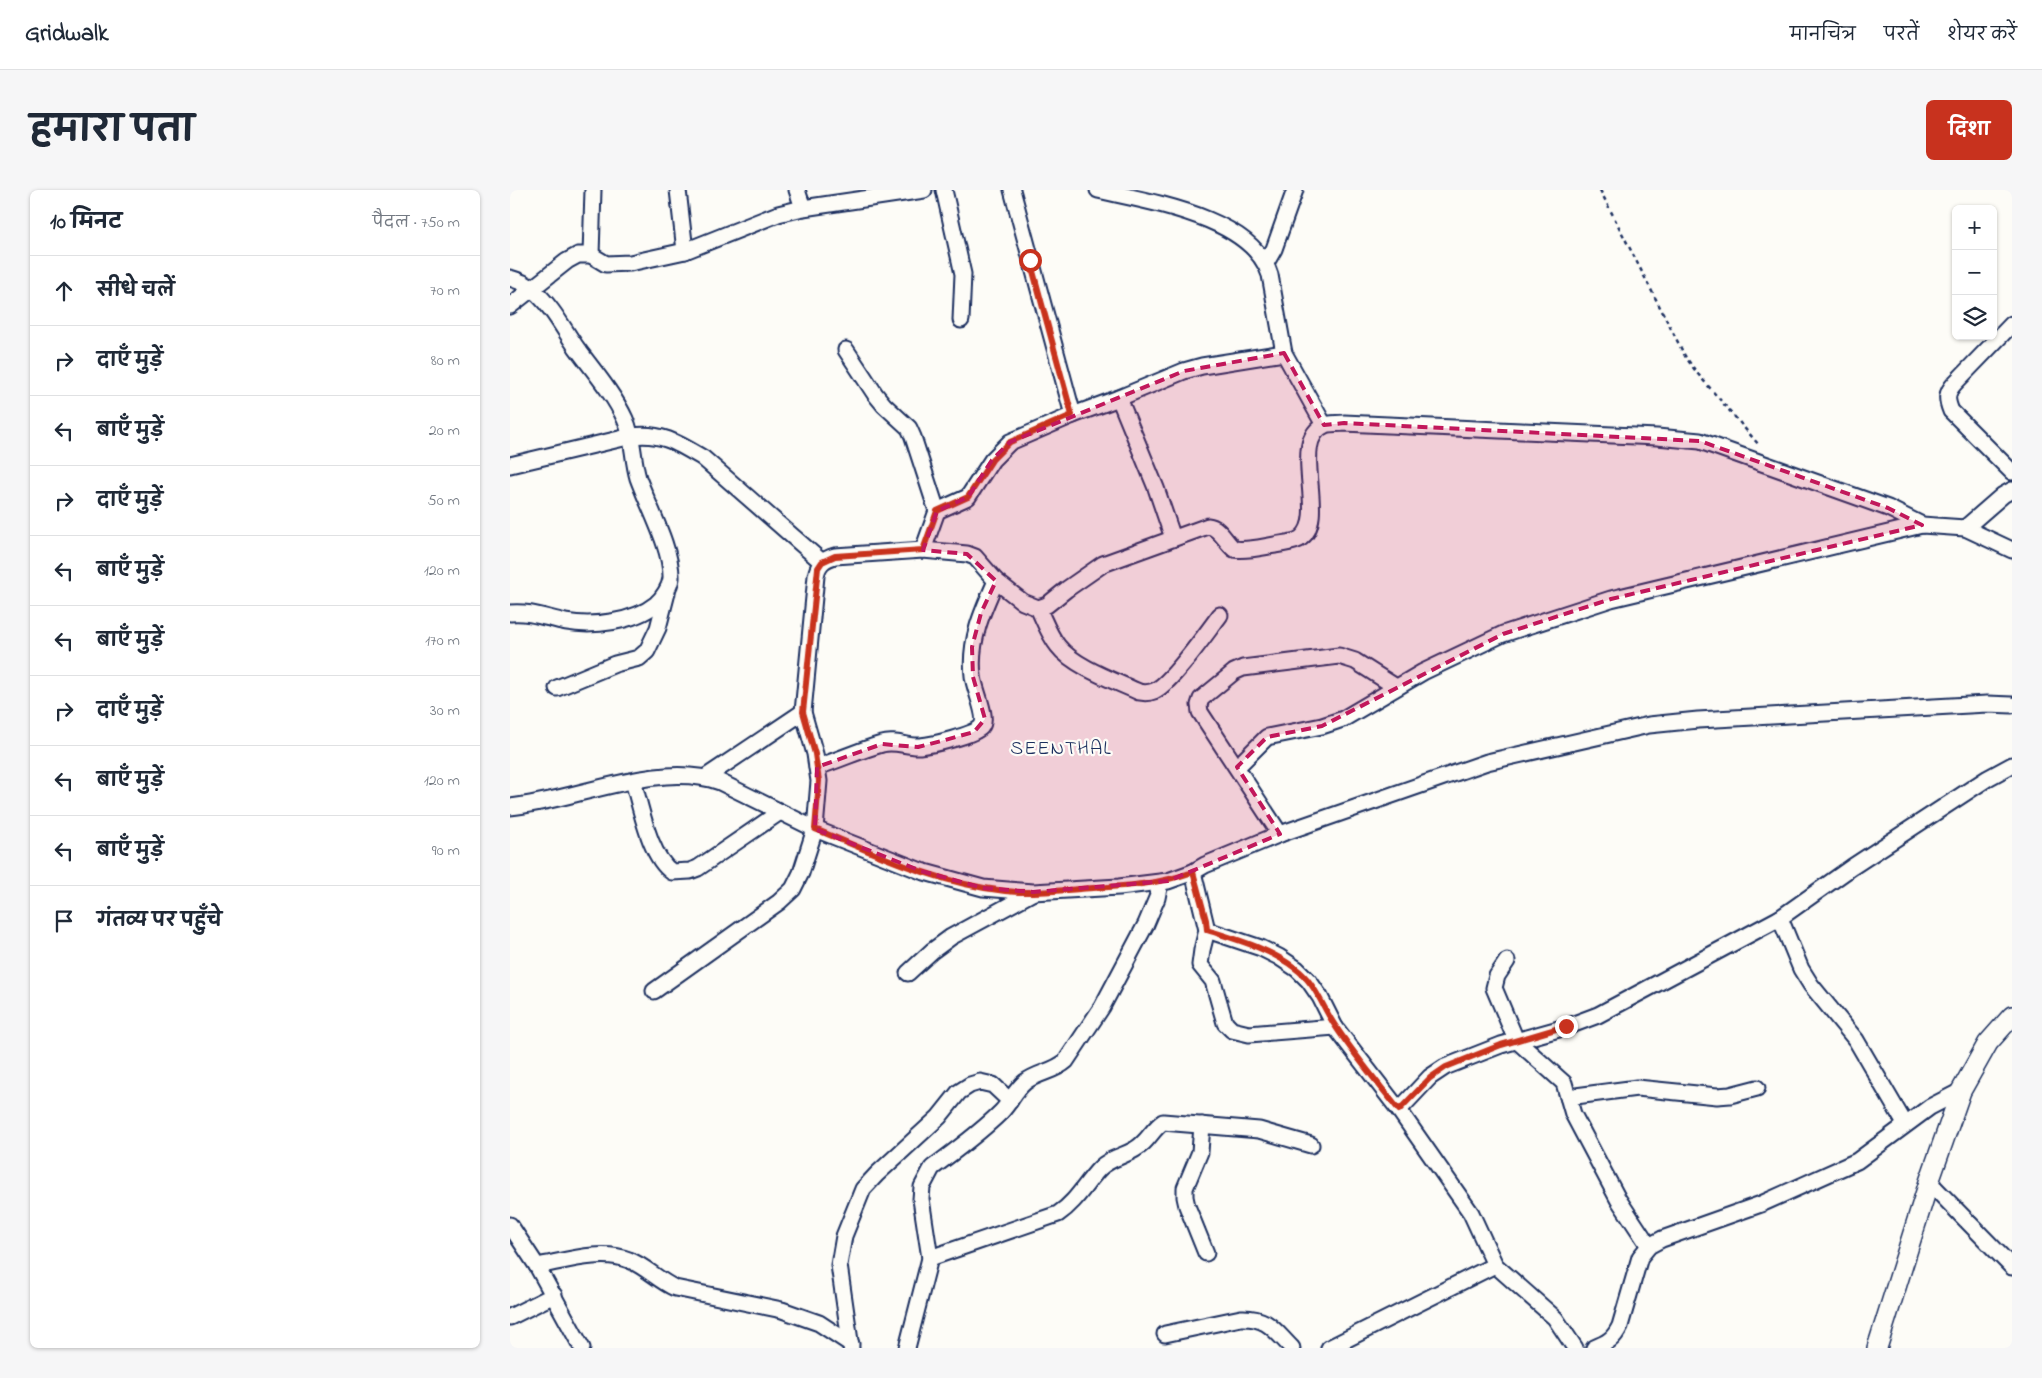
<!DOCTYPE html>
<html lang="hi">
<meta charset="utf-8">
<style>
body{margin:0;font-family:"Indie Flower","Playpen Sans Deva",sans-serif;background:#f6f6f7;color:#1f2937}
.controls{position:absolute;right:15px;top:15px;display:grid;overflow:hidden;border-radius:8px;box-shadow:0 1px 4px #0004}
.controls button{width:45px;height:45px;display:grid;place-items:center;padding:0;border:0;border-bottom:1px solid #e0e1e3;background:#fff;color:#1f2937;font:25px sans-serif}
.stop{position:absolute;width:15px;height:15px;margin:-11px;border:4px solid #c8321e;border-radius:50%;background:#fff}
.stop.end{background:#c8321e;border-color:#fff;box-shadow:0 1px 5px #0008}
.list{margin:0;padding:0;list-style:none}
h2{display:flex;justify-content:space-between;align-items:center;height:65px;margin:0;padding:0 20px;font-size:21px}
h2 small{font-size:16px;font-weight:400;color:#747a83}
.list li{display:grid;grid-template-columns:32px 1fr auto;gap:15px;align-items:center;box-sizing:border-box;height:70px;padding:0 20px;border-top:1px solid #e0e1e3}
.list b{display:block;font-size:19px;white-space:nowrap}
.list em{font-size:16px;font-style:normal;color:#747a83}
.icon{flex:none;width:28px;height:28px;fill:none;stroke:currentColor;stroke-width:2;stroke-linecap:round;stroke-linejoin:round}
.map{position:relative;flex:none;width:1502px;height:1158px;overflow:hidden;border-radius:8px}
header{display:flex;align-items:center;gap:30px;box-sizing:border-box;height:70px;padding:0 25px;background:#fff;border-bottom:1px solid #e0e1e3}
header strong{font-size:24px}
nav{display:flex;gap:28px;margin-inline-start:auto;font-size:18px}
.intro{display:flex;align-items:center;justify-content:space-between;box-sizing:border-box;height:120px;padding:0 30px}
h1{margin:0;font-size:35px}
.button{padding:12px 22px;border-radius:8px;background:#c8321e;color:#fff;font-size:18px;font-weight:700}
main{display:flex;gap:30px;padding:0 30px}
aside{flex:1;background:#fff;border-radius:8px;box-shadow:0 1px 4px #0004}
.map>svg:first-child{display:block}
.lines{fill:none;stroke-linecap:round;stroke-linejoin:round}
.minor-casing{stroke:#1b2f5e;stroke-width:19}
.major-casing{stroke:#1b2f5e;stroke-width:22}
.path{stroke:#1b2f5e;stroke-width:2.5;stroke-dasharray:4 4;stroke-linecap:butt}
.minor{stroke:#fdfcf7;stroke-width:15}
.major{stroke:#fdfcf7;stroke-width:19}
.route{stroke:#c8321e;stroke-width:6}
.marked{fill:#c2185b;fill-opacity:0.2;stroke:#c2185b;stroke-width:4;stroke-dasharray:10 6;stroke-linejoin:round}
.labels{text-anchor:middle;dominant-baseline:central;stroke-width:4.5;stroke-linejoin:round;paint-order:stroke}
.quarter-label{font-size:20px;letter-spacing:1px;fill:#1b2f5e;stroke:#fdfcf7}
</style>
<header>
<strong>Gridwalk</strong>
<nav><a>मानचित्र</a><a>परतें</a><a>शेयर करें</a></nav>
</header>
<div class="intro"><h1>हमारा पता</h1><a class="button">दिशा</a></div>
<main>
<aside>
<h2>10 मिनट<small>पैदल · 750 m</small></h2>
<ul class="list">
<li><svg class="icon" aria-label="ahead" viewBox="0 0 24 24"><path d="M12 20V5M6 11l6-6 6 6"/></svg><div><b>सीधे चलें</b></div><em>70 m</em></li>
<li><svg class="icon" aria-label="right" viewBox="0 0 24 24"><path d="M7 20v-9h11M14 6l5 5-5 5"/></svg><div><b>दाएँ मुड़ें</b></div><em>80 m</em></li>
<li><svg class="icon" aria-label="left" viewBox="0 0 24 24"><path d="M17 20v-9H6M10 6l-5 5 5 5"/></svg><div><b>बाएँ मुड़ें</b></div><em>20 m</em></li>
<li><svg class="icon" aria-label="right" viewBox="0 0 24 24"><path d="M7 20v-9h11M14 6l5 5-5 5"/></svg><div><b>दाएँ मुड़ें</b></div><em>50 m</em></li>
<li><svg class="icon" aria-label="left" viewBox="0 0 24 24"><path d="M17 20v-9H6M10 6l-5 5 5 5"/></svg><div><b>बाएँ मुड़ें</b></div><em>120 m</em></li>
<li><svg class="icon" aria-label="left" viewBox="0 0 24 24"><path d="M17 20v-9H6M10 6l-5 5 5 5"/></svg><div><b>बाएँ मुड़ें</b></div><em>170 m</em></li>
<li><svg class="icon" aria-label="right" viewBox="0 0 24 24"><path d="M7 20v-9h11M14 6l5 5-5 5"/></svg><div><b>दाएँ मुड़ें</b></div><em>30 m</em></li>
<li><svg class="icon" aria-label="left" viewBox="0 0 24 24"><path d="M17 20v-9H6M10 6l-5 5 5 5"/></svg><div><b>बाएँ मुड़ें</b></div><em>120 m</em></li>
<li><svg class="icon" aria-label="left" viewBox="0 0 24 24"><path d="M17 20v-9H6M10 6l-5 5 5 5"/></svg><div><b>बाएँ मुड़ें</b></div><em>90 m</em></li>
<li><svg class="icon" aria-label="arrive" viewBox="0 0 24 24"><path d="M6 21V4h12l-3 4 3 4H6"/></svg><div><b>गंतव्य पर पहुँचे</b></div></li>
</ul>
</aside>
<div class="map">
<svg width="1502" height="1158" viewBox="0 0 1502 1158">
<rect width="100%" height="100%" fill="#fdfcf7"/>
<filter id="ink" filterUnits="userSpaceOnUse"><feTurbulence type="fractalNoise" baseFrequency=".02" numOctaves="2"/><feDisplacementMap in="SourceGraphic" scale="10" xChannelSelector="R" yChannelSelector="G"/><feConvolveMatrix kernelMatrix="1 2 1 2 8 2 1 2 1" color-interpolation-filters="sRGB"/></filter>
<g filter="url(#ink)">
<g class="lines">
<g class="minor-casing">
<g id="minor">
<polyline points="168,0 175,61"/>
<polyline points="287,0 293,18"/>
<polyline points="434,0 453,84 451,130"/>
<polyline points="502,0 563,225"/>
<path d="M588,0C639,12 742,27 760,85L774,163L814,235"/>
<polyline points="81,65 83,0"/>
<polyline points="756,73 764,59 785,0"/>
<path d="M0,88C9,91 16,93 23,100C41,115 53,138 66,157C83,180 103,203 115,229C124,248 122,268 128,288C138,316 162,359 161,388C160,397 153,408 146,414C124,432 83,437 56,432C36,428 20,421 0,423"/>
<polyline points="0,116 57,71 68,65 81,65 96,74 120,73 175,61 268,24 293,18 414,0"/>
<path d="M1502,134L1445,193C1436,203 1436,209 1441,221L1502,282"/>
<polyline points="336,160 365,204 374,215 399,238 403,247 427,321"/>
<polyline points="609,208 646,298 663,348"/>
<path d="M0,275L122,246C151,242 168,253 193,268L312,372"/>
<polyline points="1455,338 1493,305 1502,300"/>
<polyline points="413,360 427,321 458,307 482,270 500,252 563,225 609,208 674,181 692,176 774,163"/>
<path d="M528,418C534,430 539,445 548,456C563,476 605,491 629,502C634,503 639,503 644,501C660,495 698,441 710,425"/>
<polyline points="47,498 105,474 129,468 137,461 148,438 157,403"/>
<path d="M307,577C329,570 350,560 372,554C385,550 397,557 410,556C422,555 464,545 471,537C479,528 464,499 463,486C459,451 472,422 486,391"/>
<polyline points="727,577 757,547 812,536 833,529 913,482 993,444 1101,409 1412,335 1455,338 1502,360"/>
<polyline points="196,587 293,522"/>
<path d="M123,591C131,617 139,666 162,682L180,681L188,678L270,622"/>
<path d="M0,617C65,611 147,570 210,592L305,639L411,681L473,698L523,702L609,697L658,691L683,682L695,675L770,644L977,572L1139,535L1188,530L1477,514L1502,515"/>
<polyline points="770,644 690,522 689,515 691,509 724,482 733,478 829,466 845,471 886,497"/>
<polyline points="683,682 697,740 692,760 690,775 703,791 715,833 722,840 739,844 825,837"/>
<polyline points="1270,728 1291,779 1301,795 1346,850 1395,934"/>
<polyline points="697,740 751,758 769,767 787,779 799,791 810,807 825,837 889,920 961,1023 985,1075 1045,1128 1065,1158"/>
<polyline points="997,771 987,786 984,798 1006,850 1054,893 1063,924 1108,1009 1139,1056"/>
<polyline points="398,783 422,761 441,747 522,703"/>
<path d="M144,801L269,712L283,699L291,683L305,639L309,591L305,564L293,522L306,386C308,374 314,369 325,366L413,360L457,364L465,367L486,391L513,412L528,418L537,415L557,399L593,374L698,336C710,337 715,352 724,359C738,361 752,357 765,355C773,353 785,353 791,348C819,327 778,250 815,235C820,233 828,234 834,233L1147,247L1190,251L1378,318L1412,335"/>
<polyline points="1058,907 1127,898 1207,906 1220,905 1247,898"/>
<polyline points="889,920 920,887 935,877 991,855 1056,837 1088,825 1270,728 1342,677 1478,588 1502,575"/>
<polyline points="692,935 690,962 675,998 675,1007 677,1016 696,1063"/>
<polyline points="1419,992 1502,1077"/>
<polyline points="0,1035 27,1076 72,1158"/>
<path d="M420,1068L548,1024C566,1012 575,994 589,979C601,966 620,966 632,954C640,947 644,938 653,932L749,940L801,955"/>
<path d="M27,1076C55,1071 92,1059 119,1070C135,1076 149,1091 165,1098L272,1120L309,1133L341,1154"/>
<polyline points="0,1127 44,1105"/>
<path d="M655,1144L731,1128C758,1127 764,1140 782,1158"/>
<polyline points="341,1158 329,1075 334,1046 353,999 367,984 429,927 449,902 460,895 470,892 483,895 500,911"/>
<path d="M397,1158L420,1068L411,1009L412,997L422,978C446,960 470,943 491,922C500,913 505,900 515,892C528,882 544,882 556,871L592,817L636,734L647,708L650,693"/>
<polyline points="819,1158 985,1075"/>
<path d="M1084,1158C1097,1153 1104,1149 1110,1136L1130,1067L1139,1056L1152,1049L1251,1014L1347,971L1420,917L1451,901"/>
</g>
</g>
<g class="major-casing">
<polyline id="major" points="1367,1158 1419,992 1451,901 1478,853 1502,826"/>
</g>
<polyline class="path" points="1090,0 1175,166 1187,183 1249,255"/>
<use href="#minor" class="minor"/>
<use href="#major" class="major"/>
</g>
</g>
<g class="lines" filter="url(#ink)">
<path class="route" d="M520,70L562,225L500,252L482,270L458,307L427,321L413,360L325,366L312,372L308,378L293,522L305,564L309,591L305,639C366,664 429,694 495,701C524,704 554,700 583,698C619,696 649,694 683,682L696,730L697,740C728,750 758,758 785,778C806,793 812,817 826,837C845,866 868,893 889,920L920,888L936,877L991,855L1056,836"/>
</g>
<path class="marked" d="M774,163L814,235L834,233L1190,251L1378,318L1412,335L1101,409L993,444L812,536L757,547L727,577L770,644L658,691L523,702L473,698L411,681L305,639L307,577L372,554L408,557L435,550L464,542L475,529L463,487L462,457L471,423L486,391L457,364L413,360L427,321L458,307L482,270L500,252L674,181Z"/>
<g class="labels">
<g class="quarter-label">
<text x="551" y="559">SEENTHAL</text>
</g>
</g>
</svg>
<div class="controls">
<button>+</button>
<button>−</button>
<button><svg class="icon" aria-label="layers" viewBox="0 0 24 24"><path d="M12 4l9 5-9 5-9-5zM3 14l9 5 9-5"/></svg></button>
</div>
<div class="stop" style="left:520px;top:70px"></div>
<div class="stop end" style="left:1056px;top:836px"></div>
</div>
</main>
